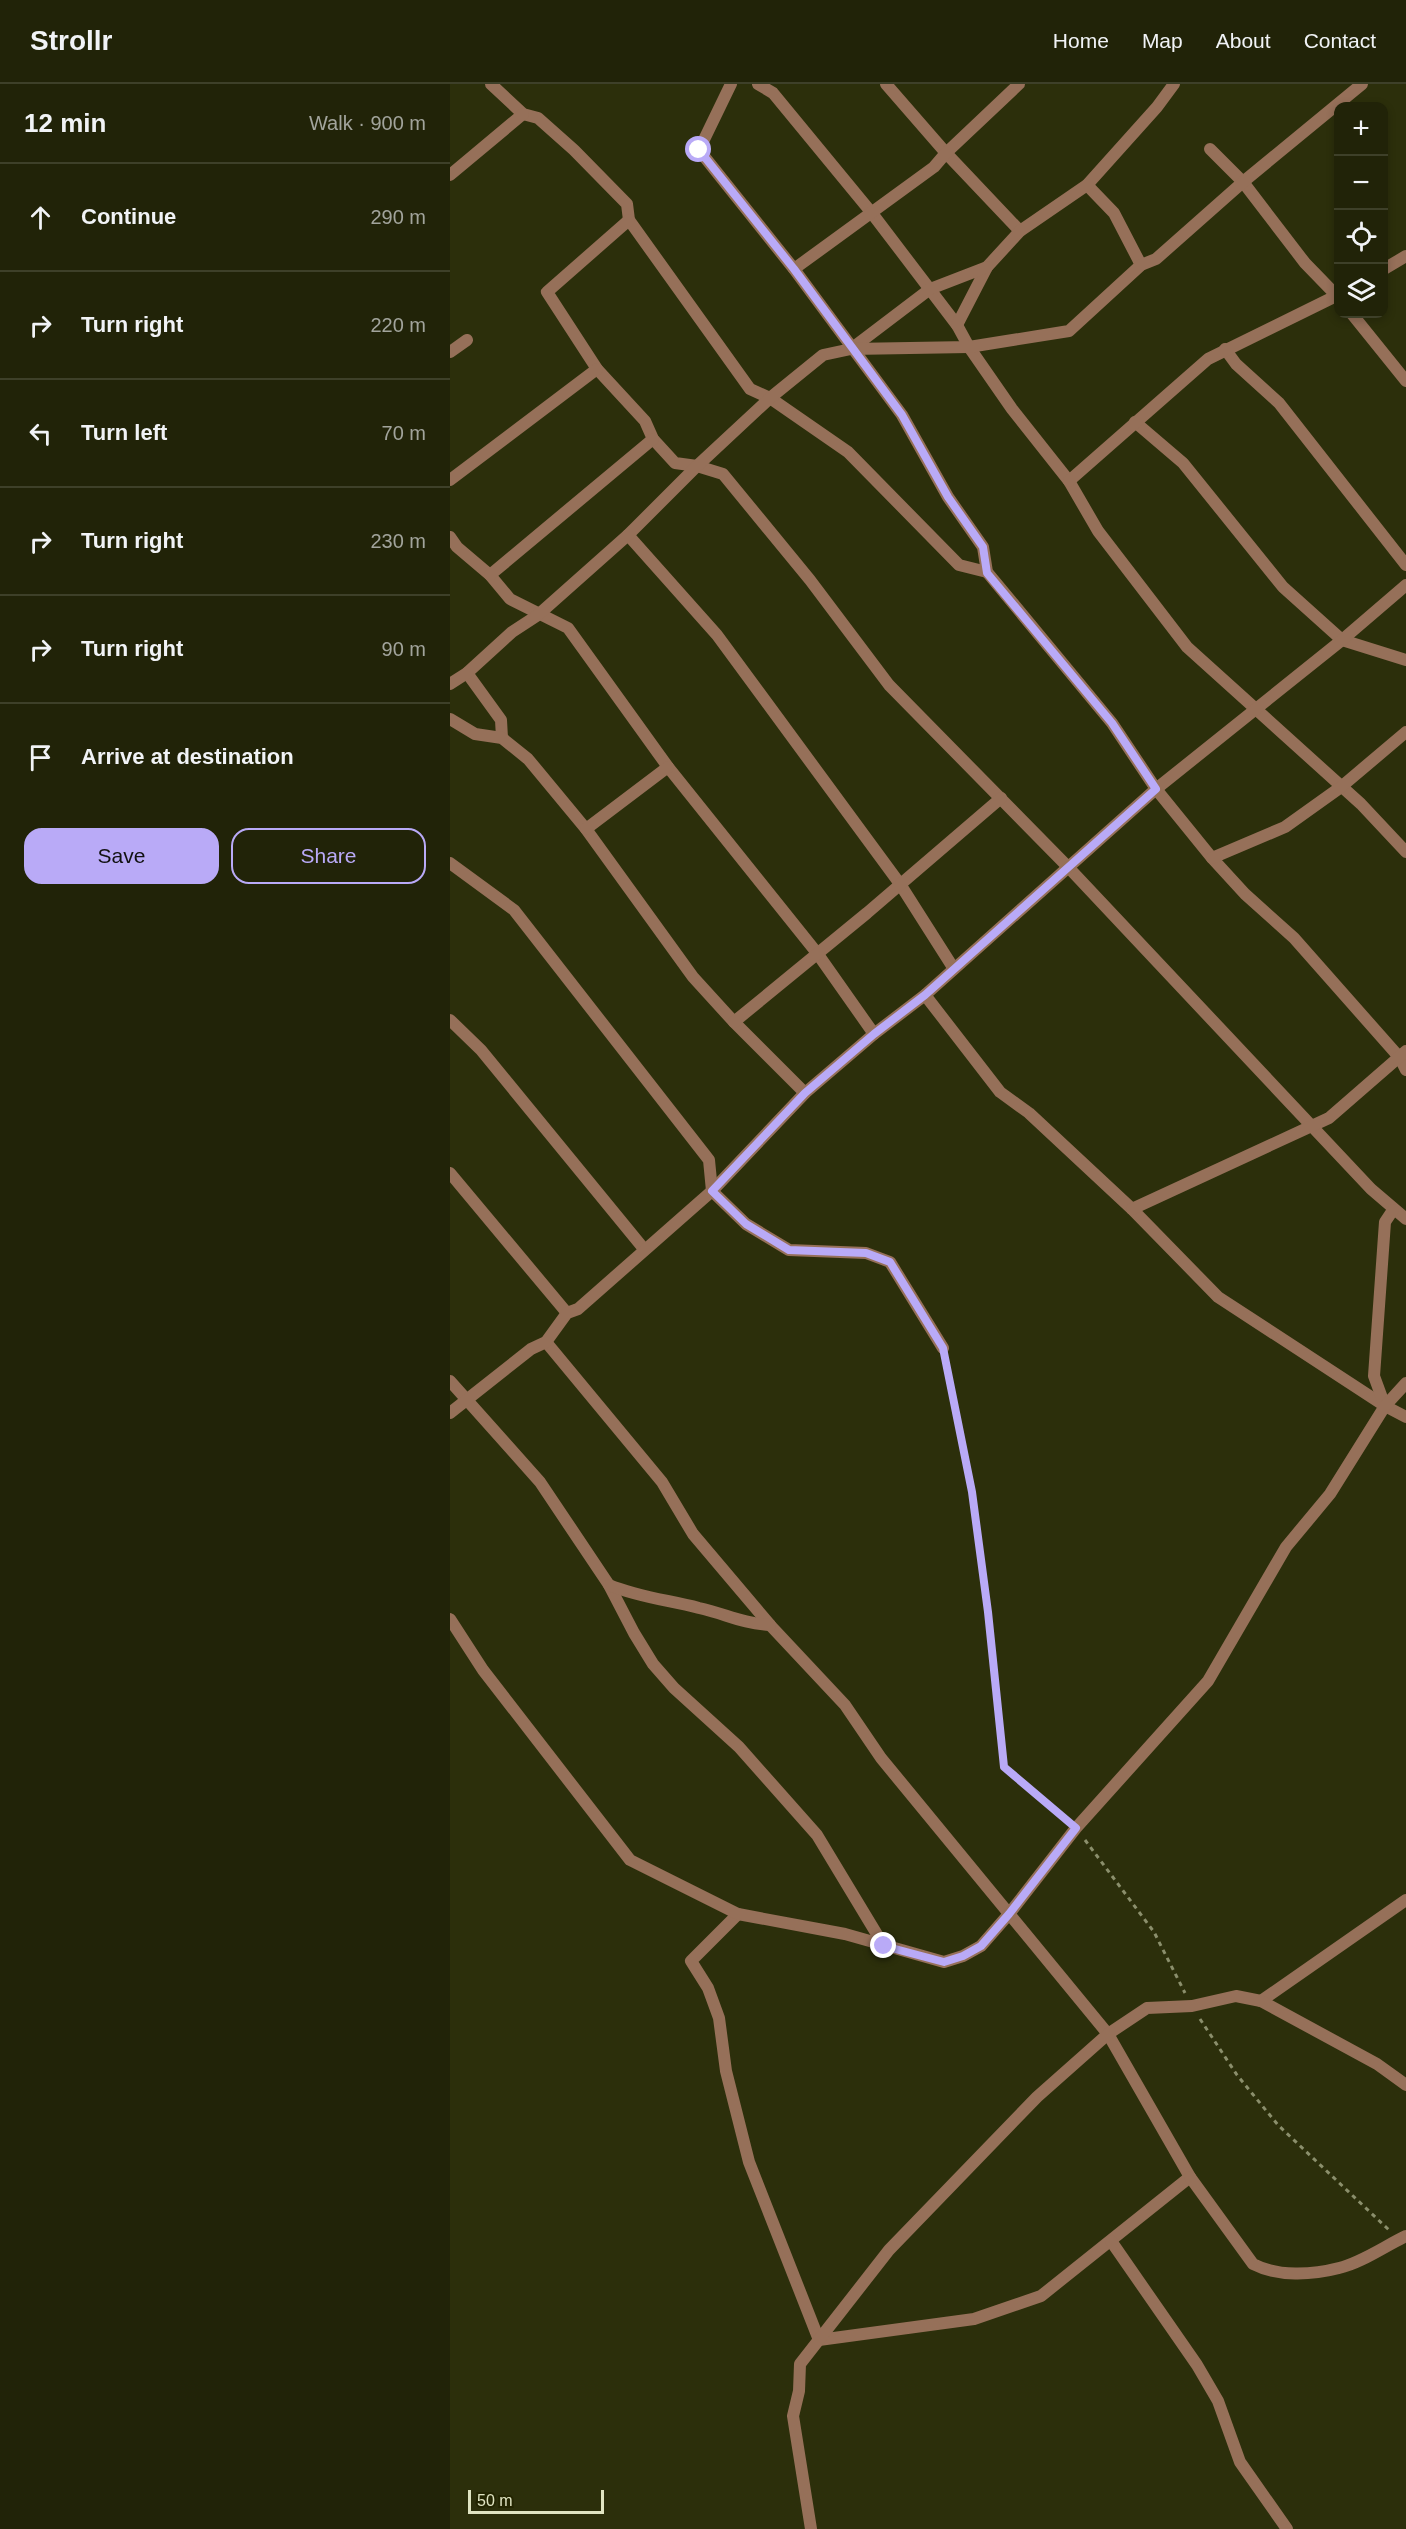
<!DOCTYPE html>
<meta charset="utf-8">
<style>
body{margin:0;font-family:Helvetica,sans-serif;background:#2d2f16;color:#f1f3f6}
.controls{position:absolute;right:18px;top:18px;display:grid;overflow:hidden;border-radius:12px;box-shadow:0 3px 9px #0003}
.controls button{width:54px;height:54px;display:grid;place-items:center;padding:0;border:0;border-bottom:2px solid #3e4029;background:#212308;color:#f1f3f6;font:30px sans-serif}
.scale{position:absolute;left:18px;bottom:15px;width:136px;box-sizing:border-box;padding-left:6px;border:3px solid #e0e4c2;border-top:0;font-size:16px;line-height:21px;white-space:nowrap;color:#e0e4c2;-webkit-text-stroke:4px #232501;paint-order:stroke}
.stop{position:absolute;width:18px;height:18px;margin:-14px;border:4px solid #b9aaf7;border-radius:50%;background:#fff}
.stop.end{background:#b9aaf7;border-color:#fff;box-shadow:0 2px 6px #0008}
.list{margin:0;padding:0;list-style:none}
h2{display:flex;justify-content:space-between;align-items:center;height:78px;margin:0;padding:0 24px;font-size:26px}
h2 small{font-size:20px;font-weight:400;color:#a2a49c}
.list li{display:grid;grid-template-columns:39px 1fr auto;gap:18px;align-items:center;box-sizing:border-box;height:108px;padding:0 24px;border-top:2px solid #3e4029}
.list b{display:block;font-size:22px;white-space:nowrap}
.list em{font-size:20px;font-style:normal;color:#a2a49c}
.actions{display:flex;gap:12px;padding:18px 24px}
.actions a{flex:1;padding:14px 0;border:2px solid #b9aaf7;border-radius:18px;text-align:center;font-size:21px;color:#b9aaf7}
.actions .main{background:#b9aaf7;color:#111}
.icon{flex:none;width:33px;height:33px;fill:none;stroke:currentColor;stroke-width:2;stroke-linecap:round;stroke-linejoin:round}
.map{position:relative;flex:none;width:956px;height:2445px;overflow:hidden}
header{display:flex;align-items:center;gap:36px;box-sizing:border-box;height:84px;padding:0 30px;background:#212308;border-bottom:2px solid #3e4029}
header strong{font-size:28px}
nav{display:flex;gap:33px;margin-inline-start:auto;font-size:21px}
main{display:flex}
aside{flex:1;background:#212308}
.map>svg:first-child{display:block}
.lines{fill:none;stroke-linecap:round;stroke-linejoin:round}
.path{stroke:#8b8f6c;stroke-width:3;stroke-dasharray:4.5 4.5;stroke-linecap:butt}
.minor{stroke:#967059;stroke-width:12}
.route{stroke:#b9aaf7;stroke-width:8}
</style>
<header>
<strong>Strollr</strong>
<nav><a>Home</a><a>Map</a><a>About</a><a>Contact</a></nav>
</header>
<main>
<aside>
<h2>12 min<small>Walk · 900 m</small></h2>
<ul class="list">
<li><svg class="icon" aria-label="ahead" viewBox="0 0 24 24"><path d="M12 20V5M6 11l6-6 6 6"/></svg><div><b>Continue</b></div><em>290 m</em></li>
<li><svg class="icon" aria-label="right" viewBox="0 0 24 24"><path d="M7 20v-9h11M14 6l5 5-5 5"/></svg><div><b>Turn right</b></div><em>220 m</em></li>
<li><svg class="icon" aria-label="left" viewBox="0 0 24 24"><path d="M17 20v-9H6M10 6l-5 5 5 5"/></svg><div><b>Turn left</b></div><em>70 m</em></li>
<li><svg class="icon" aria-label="right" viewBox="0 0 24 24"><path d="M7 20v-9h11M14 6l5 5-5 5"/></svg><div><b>Turn right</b></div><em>230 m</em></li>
<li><svg class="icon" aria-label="right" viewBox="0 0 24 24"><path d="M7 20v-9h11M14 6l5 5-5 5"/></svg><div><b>Turn right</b></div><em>90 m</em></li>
<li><svg class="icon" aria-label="arrive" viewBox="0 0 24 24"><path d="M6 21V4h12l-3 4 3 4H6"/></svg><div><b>Arrive at destination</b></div></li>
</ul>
<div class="actions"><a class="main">Save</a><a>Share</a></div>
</aside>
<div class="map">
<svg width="956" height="2445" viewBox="0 0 956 2445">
<rect width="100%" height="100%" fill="#2c2f0b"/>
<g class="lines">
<g class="path">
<path d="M496,1278C525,1412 540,1547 554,1683L615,1734"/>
<polyline points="635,1756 704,1848 735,1909"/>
<polyline points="750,1935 787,1991 828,2041 939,2146"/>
</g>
<g class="minor">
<polyline points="41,0 73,30 88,34 124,66 177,120 179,136 300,305 320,314 398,368 509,481 537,488"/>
<polyline points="281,0 249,66 344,185 452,331 498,413 533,463 537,488 662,639 706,705 762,774 795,810 844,854 950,974 956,986"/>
<polyline points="308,0 323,9 421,128 507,241 519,263 562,325 619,397 648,447 737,563 911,720 956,768"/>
<polyline points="436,0 496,69 570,147"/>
<polyline points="760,65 793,98 855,179 888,213"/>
<polyline points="0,91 73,30"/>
<polyline points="637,101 664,129 691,181"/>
<polyline points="179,136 97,208 147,285 195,337 203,355 225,379 247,382 273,390 360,496 439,601 619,784 921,1105 956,1135"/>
<polyline points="344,185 484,83 496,69 569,0"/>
<polyline points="934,185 956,172"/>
<polyline points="902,230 956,297"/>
<polyline points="507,241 537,183 570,147 637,101 707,23 724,0"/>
<polyline points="401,265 480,205 537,183"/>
<polyline points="775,265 786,280 829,319 956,481"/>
<polyline points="0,268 17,256"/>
<polyline points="685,338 733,379 833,503 892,556 956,576"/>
<polyline points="0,396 147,285"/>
<polyline points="619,397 758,275 888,211"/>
<polyline points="178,451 267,551 450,800 504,885"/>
<polyline points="0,453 7,463 40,491 60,515 118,544 218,683 367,869 424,950"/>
<polyline points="40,491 203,355"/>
<polyline points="17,589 51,636 52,654"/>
<polyline points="0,600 17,589 62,548 88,531 178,451 247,382 320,314 373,271 401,265 519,263 619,247 691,181 706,175 793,98 912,0"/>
<polyline points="0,635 25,650 52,654 78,675 136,745 243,893 284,938 355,1009"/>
<polyline points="136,745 218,683"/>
<polyline points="762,774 835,743 891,703 956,648"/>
<polyline points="0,779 64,826 259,1076 262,1107 296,1140 339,1166 416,1169 440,1178 493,1264"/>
<polyline points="475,911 550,1008 579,1029 682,1125 768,1213 935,1322 956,1333"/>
<polyline points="0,936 31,966 194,1165"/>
<polyline points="284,938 417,829 551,714"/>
<polyline points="0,1089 117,1229"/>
<polyline points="682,1125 879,1034 956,967"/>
<polyline points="96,1258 212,1398 243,1450 320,1541 395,1621 431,1674 658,1950 740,2093 591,2212 524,2235 369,2256 299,2078 276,1987 269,1934 258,1904 241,1877 288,1830"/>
<polyline points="0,1297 90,1398 159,1501 184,1549 203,1580 224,1604 289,1663 367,1751 434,1862"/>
<polyline points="935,1322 924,1292 935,1138 943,1126"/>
<polyline points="0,1329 81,1265 96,1258 117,1229 128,1225 262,1107 355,1009 424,950 475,911 706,705 892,556 956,501"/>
<path d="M159,1501C188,1513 218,1516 249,1524C276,1530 291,1539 320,1541"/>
<polyline points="0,1535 33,1586 180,1776 288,1830 395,1850 494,1878 513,1872 531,1862 559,1830 626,1744 758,1597 836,1463 880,1410 935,1322 956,1299"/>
<polyline points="811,1917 956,1816"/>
<path d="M740,2093L803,2180C828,2193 862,2191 889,2184C911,2179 935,2162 956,2152"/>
<polyline points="661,2157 747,2281 768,2317 790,2378 837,2445"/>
<polyline points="361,2445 343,2332 349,2307 350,2280 439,2166 587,2013 658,1950 697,1924 742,1922 786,1912 811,1917 927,1980 956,2001"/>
</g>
</g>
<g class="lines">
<polyline class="route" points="249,66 344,185 452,331 498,413 533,463 537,489 662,639 706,705 475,911 424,950 355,1009 262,1107 296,1140 339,1166 416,1169 440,1178 493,1264 522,1408 538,1528 554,1683 626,1744 559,1830 531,1862 513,1872 494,1878 434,1862"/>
</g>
</svg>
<div class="controls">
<button>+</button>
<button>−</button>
<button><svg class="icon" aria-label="locate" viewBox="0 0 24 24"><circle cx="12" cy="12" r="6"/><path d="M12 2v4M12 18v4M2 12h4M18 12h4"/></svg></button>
<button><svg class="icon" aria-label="layers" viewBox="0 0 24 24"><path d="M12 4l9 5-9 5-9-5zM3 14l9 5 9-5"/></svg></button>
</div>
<div class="scale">50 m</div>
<div class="stop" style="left:249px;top:66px"></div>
<div class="stop end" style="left:434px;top:1862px"></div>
</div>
</main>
